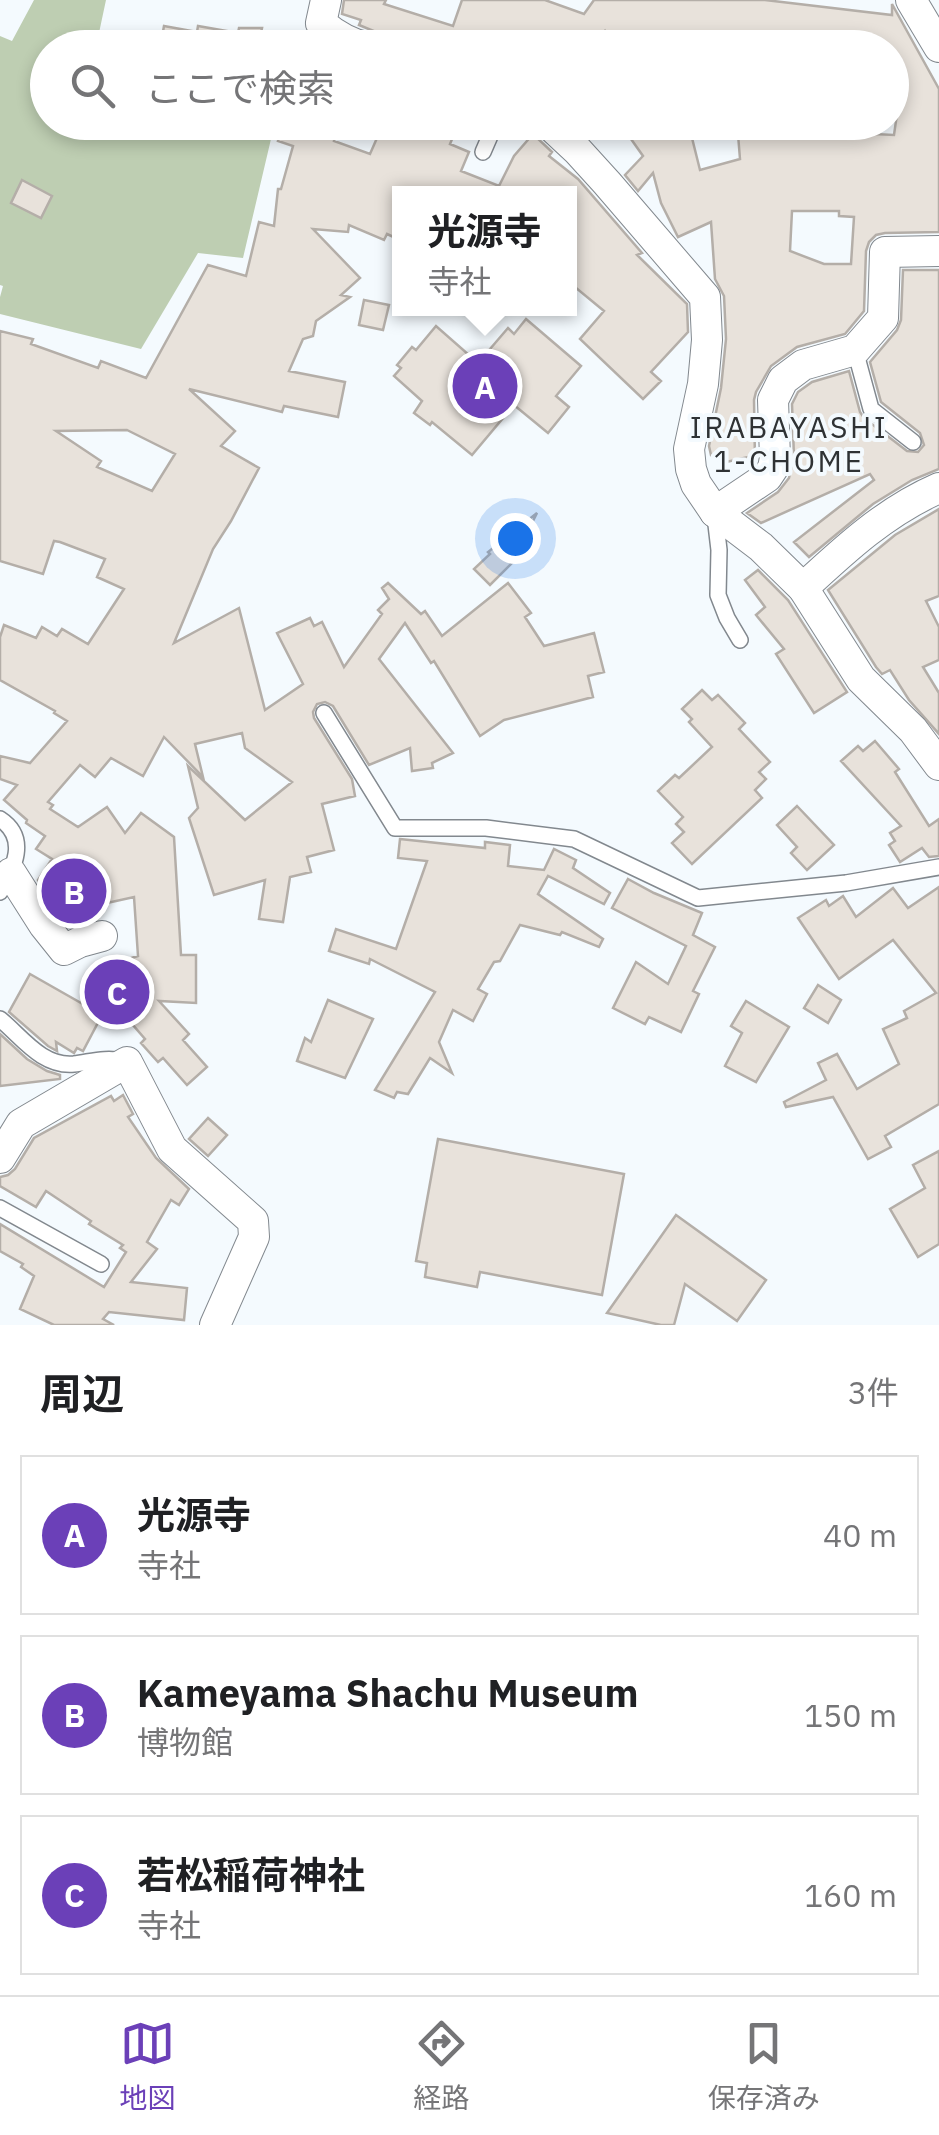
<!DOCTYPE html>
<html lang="ja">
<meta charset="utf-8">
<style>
body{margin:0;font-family:"IBM Plex Sans","Noto Sans JP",sans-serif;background:#f2f2f2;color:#202124}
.you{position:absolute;left:515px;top:538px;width:35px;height:35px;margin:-25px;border:8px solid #fff;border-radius:50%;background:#1a73e8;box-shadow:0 0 0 15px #1a73e833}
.badge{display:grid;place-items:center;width:65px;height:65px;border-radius:50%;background:#6b40b8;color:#fff;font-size:32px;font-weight:700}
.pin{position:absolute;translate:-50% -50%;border:5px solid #fff;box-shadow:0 2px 10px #0006}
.popup{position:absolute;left:392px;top:186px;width:185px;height:130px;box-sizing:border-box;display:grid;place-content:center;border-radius:0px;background:#fff;filter:drop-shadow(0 2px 8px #0005);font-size:32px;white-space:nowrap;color:#757577}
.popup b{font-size:38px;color:#202124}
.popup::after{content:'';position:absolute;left:50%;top:100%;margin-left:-20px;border:20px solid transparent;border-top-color:#fff}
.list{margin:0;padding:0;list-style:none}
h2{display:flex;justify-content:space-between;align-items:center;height:130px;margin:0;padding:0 40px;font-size:42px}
h2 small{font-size:32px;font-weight:400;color:#757577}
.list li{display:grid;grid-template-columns:65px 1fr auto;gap:30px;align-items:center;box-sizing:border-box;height:160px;margin:0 20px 20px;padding:0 20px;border:2px solid #e0e0e0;border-radius:0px}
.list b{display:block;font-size:38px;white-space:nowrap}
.list p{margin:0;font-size:32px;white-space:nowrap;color:#757577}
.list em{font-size:32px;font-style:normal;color:#757577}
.icon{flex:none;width:55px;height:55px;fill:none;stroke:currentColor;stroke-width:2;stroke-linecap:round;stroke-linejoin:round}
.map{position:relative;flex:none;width:939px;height:1325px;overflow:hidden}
.search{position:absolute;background:#fff;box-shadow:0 5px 15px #0003;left:30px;right:30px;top:30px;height:110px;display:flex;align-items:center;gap:25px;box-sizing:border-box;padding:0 35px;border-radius:55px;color:#757577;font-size:38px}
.sheet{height:670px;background:#fff}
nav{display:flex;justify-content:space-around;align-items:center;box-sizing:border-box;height:140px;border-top:2px solid #e0e0e0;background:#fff;font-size:28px;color:#757577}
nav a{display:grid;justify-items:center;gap:5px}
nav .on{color:#6b40b8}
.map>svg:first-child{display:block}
.green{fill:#beceb2}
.building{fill:#e8e2db;stroke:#b4aea8;stroke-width:2.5;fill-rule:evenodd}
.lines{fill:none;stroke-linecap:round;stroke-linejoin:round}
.service-casing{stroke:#82888e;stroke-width:18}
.minor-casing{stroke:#82888e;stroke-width:32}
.service{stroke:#fff;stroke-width:15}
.minor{stroke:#fff;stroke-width:30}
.labels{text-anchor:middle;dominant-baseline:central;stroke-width:8;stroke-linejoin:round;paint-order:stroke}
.neighbourhood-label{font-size:30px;letter-spacing:2.5px;fill:#2f3234;stroke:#f4fafe}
</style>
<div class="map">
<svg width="939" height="1325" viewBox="0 0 939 1325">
<rect width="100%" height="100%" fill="#f4fafe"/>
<polygon class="green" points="34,0 106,0 96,47 48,48 48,122 245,123 271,139 243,258 198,253 141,349 0,314 0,297 3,286 0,285 0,36 12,41"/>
<g class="building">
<path d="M344,0H386L384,4L453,26L462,0H545L584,14L594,0H765L892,15V4L939,89V232L885,233L876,235L869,242L866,251L864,311L845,334L797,347L771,366L756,392L754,400L755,461L750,466L748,457L722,463L720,453L711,455L709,446L721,388L726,339L724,296L715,279L711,222L678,237L661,203L653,173L638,191L625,175L643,156L619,122H688L700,170L740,159L737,122H794L833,127L832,132L894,135L902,79H892V48H616L605,31L592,48H395L396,44L386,41L381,34L359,25L361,20L342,14ZM792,211H839V216L854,217L851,264H824L790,251Z"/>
<polygon points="164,26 197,32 198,26 238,33 239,28 262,28 258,48 160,48"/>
<path d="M284,122H340L334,141L370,154L384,122H459L450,144L469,152L461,171L499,186L514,156L533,134L552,152L549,156L578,179L642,253L637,255L687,304L688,332L651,372L661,381L643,399L580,339L604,311L570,283V194H400V240L387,234L384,240L349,225L348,232L313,229L360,278L341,295L350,297L316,321L313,336L303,339L289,371L345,382L338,417L284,406L282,412L189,389L235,431L221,446L259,468L231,521L213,549L174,643L239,608L265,710L303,684L277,633L310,618L314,626L322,622L344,667L382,614L378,610L389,599L382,588L388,583L421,614L425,611L442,636L508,583L531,613L525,617L544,646L594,633L604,672L588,676L593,697L504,720L480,736L434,661L431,663L405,623L379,659L453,753L432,763L433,768L412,771L410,748L369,765L333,706L325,702L317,704L313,712L314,718L352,779L355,796L322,804L334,850L307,857L311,872L290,877L283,922L259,919L265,880L214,895L189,818L198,808L188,766L245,820L292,782L245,748L242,733L195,744L203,777L164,737L143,776L111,758L95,777L80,765L48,802L53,805L50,809L78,827L107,807L125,833L141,813L174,837L181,955H196V1003L159,1001L189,1034L183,1040L207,1067L187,1085L163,1058L158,1062L141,1043L145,1039L119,1009L114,1012L95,996L99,976L118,962L138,956L134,897L107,903L105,895L58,912L38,880L52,859L36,849L45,836L26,823L27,820L4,800L17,785L0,779V756L30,763L67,721L54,713L55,711L0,680V637L4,625L36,638L42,627L57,636L62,629L88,644L124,589L97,577L105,559L60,542L54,541L43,574L0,561V331L33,339L31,344L98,368L101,361L146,378L208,265L246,276L259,222L274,226L278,189H281L293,146L278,141ZM127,430L175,454L152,491L97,467L101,461L56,431Z"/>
<polygon points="22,180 52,196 41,218 11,203"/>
<polygon points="903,270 939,270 939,469 912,480 873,504 809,557 794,542 874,480 870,474 761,523 747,513 778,492 789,478 794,457 792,404 798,392 812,382 849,371 860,412 864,418 907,451 918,452 924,445 920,433 881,402 870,362 897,330 901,320"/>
<polygon points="364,300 389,305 383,330 359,325"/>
<polygon points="526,319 581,366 556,396 569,407 548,433 514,405 472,455 432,422 430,425 414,413 422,401 394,376 401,368 397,365 412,347 416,350 436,326 478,363 508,328 514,334"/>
<polygon points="939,509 939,596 926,601 939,627 939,660 923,667 939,693 939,734 909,700 890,670 882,674 876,667 828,590 895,535"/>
<polygon points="537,513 512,563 490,585 474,569 490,554 488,552"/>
<polygon points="758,570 788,600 847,692 814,713 776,654 784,649 756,615 765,607 745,580"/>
<polygon points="702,690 712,700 718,695 745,723 739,729 770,762 759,772 766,779 755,790 762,798 692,864 672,843 684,832 676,824 683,817 658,791 675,775 679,778 712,747 689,722 692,719 682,709"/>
<polygon points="875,741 899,769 895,772 929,826 939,819 939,856 929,857 922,848 900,862 889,845 895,841 890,833 901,826 841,761 858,746 863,751"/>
<polygon points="797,806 834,845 807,870 791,853 797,847 777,825"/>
<polygon points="400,839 485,848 485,842 510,845 508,866 544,870 554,849 576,860 573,868 610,893 604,904 548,876 538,894 603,939 599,947 562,932 560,935 520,925 500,961 494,962 478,989 487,994 473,1021 453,1010 439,1042 452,1073 430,1058 408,1094 397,1092 394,1098 375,1090 435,992 370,959 369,964 329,951 336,929 396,949 427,861 398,858"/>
<polygon points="628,879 654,893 702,913 693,935 715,947 693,991 699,994 681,1032 649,1017 645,1024 613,1008 636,962 668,984 686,946 612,908"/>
<polygon points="939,887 939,1104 885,1136 891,1147 868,1159 833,1097 786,1107 784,1102 826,1080 818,1063 837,1054 857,1089 899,1064 883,1029 907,1018 904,1011 936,993 893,940 839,979 798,918 826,900 829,906 843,896 856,917 893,888 908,908"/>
<polygon points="30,974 102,1015 83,1051 77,1048 74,1053 56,1042 57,1051 48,1046 9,1012"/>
<polygon points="818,985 841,1000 828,1023 804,1008"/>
<polygon points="328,1000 373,1019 345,1078 297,1061 305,1038 311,1042"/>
<polygon points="746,1001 789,1027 756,1082 725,1066 742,1033 731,1026"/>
<polygon points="0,1034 27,1059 47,1071 60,1075 60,1079 0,1086"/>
<polygon points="123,1095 133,1114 128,1117 156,1158 189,1189 179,1205 171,1200 147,1242 157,1249 131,1282 187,1288 184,1320 109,1312 103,1319 114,1325 54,1325 20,1309 34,1276 21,1267 23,1264 0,1251 0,1224 104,1287 126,1252 120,1248 123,1245 89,1224 91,1221 46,1191 36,1207 0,1186 0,1177 8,1175 15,1169 34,1138 111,1096 114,1101"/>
<polygon points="208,1118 227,1135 208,1156 189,1139"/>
<polygon points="438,1139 624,1174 602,1295 480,1272 477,1287 425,1277 427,1263 416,1261"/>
<polygon points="939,1151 939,1244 918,1257 890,1209 925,1188 913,1165"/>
<polygon points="676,1215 766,1280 737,1321 685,1284 674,1325 661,1325 607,1313"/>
</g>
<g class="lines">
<g class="service-casing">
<g id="service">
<polyline points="483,152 496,122"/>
<polyline points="855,350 871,409 913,442"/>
<polyline points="715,516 719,550 718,595 727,618 740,640"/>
<polyline points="324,713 395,828 486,828 574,839 698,898 846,883 939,867"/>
<path d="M0,819C29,838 14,868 0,892"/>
<path d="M0,1019C22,1037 42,1067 74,1064C91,1062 105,1057 123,1061"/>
<polyline points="0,1208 101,1264"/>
</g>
</g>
<g class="minor-casing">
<g id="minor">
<path d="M326,0L321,23C336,36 350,44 369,48"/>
<polyline points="911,0 939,47"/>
<polyline points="547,122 577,150 607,183 705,297 707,340 703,384 689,449 691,469 696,484 715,512 761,547 803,588 861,679 913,730 939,765"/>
<polyline points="715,512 767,477 773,468 775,458 773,400 783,380 803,365 855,350 883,318 885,252 939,251"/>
<path d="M803,588C845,549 886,511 939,488"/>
<polyline points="11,873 44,925 64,950 80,942 102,936"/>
<polyline points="0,1158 21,1124 127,1062 172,1149 253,1221 254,1237 215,1325"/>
</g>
</g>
<use href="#service" class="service"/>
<use href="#minor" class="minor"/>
</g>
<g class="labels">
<g class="neighbourhood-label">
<text x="789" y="426">IRABAYASHI<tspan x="789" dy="34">1-CHOME</tspan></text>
</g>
</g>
</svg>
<div class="you"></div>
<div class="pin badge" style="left:485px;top:386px">A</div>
<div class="popup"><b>光源寺</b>寺社</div>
<div class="pin badge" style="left:74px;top:891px">B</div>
<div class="pin badge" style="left:117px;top:992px">C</div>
<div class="search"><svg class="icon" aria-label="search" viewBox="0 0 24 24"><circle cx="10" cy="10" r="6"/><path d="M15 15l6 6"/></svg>ここで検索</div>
</div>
<section class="sheet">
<h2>周辺<small>3件</small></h2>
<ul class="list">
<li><span class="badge">A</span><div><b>光源寺</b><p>寺社</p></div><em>40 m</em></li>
<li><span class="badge">B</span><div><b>Kameyama Shachu Museum</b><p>博物館</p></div><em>150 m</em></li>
<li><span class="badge">C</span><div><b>若松稲荷神社</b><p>寺社</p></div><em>160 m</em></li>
</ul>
</section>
<nav>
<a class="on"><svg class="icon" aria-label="map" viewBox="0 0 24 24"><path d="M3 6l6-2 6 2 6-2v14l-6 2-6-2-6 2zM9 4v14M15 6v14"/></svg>地図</a>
<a><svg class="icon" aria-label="directions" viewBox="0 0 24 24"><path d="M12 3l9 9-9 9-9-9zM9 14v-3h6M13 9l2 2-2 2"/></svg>経路</a>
<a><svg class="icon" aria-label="saved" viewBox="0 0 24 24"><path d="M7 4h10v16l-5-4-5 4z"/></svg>保存済み</a>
</nav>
